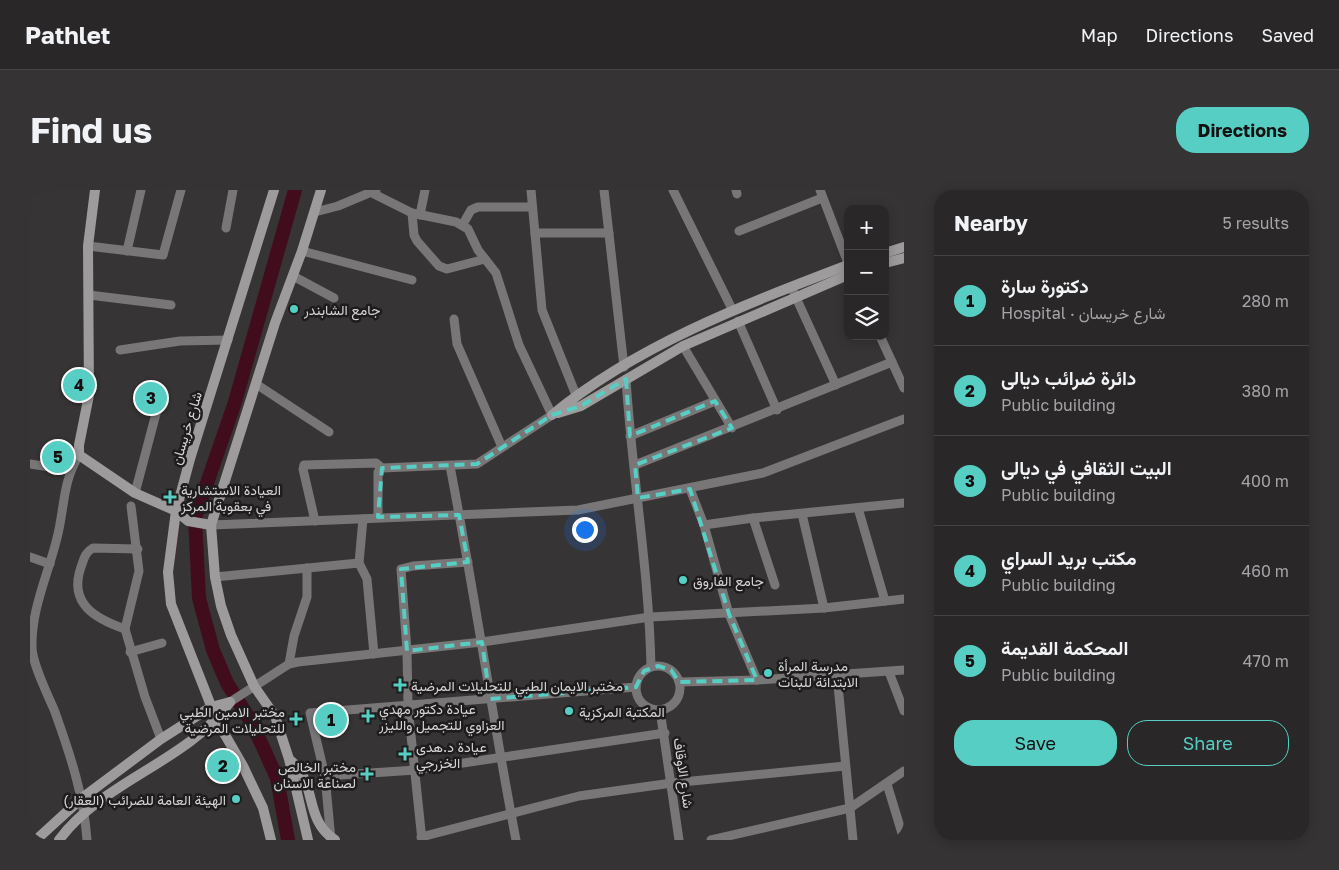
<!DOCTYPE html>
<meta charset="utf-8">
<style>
body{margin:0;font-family:"Golos Text",Vazirmatn,sans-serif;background:#353334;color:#f1f3f6}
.controls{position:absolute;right:15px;top:15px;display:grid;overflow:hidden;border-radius:10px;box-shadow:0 2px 12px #0003}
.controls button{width:45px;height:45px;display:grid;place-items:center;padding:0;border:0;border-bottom:1px solid #454445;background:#292728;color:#f1f3f6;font:25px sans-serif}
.you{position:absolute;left:554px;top:339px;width:18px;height:18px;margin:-12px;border:4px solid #fff;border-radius:50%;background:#1a73e8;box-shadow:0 0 0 8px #1a73e833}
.badge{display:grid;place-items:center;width:32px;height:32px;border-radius:50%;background:#56cec3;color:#111;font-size:16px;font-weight:700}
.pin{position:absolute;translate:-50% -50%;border:2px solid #fff;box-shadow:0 1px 5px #0006}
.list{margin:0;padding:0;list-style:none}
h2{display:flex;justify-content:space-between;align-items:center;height:65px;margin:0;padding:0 20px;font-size:21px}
h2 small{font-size:16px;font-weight:400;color:#a5a5a8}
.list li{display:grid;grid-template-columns:32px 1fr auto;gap:15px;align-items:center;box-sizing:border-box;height:90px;padding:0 20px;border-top:1px solid #454445}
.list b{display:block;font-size:19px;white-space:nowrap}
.list p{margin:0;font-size:16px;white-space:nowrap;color:#a5a5a8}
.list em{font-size:16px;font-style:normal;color:#a5a5a8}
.actions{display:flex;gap:10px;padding:15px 20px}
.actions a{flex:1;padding:11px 0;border:1px solid #56cec3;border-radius:20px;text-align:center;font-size:18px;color:#56cec3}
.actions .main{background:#56cec3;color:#111}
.icon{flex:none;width:28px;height:28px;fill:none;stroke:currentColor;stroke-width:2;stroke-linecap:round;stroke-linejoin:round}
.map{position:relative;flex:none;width:874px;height:650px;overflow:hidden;border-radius:20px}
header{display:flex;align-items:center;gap:30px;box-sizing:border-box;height:70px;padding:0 25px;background:#292728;border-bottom:1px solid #454445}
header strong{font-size:24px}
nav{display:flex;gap:28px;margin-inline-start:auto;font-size:18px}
.intro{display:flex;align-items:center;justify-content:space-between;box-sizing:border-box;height:120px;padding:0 30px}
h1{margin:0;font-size:35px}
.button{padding:12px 22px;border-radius:20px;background:#56cec3;color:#111;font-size:18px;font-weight:700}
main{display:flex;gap:30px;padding:0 30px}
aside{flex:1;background:#292728;border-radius:20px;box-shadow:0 2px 12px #0003}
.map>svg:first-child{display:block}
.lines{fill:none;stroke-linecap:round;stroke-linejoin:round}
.river{stroke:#410d1c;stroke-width:14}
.street{stroke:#787677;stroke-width:9}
.secondary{stroke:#9d9b9b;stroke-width:10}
.marked{fill:none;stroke:#56cec3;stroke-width:4;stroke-dasharray:10 6;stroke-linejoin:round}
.poi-dot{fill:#56cec3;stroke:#1e1c1d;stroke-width:2}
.labels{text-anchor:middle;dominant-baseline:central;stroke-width:5;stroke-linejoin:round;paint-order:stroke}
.poi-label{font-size:14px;fill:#d6d5d5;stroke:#1e1c1d;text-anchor:start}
.street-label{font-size:14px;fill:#d6d5d5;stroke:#1e1c1d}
</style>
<header>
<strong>Pathlet</strong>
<nav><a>Map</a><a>Directions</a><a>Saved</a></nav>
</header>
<div class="intro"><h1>Find us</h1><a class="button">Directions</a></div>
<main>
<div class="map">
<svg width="874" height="650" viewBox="0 0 874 650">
<rect width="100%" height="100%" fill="#373435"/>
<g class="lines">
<polyline class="river" points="258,650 247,588 222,533 197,493 183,460 169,408 165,328 205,212 265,0"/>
<g class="street">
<polyline points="501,0 512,120 546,205"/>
<polyline points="574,0 594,177"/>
<polyline points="643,0 703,121"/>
<polyline points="706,0 707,4"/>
<polyline points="790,0 818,73"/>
<polyline points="285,22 308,16 346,0"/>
<polyline points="382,23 384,45 387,51 409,76 417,79 455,69"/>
<polyline points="390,25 395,0"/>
<polyline points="433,34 441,20 448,17 502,17"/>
<polyline points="196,38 203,0"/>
<polyline points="709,41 792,8"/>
<polyline points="505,43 579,43"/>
<polyline points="58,56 133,65 151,0"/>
<polyline points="97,61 111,0"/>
<polyline points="272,61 382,90"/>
<polyline points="263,86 304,108"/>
<polyline points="763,101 806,195"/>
<polyline points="59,105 141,115"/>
<polyline points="424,129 427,154 472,257"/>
<polyline points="708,131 747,220"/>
<polyline points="850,146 874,198"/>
<polyline points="653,156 702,238"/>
<polyline points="90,160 150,151 198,150"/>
<path d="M596,189C602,285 619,380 621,477"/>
<polyline points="226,194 299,242"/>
<polyline points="600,246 685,211"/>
<path d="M49,265C32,293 35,317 27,348C18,385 1,419 2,458C3,476 18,505 25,522C40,564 54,606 57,650"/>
<polyline points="0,274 39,280"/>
<polyline points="605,275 862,172"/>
<path d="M420,276C444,400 462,525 486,650"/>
<polyline points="660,299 674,335 699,424 727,490"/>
<polyline points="105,303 128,216"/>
<polyline points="101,316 109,381 95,439 115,507 131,549"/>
<polyline points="828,318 855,411"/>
<polyline points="772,324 794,418"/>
<polyline points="348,327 348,282 352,278"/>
<polyline points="723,328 745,395"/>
<polyline points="333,329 329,373 337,389 344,464"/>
<polyline points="285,331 273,279 274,275 346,273 352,278 447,274 522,225 489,155 466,83 448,60 438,39 426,32 382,23 342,3"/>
<polyline points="181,335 548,320 733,283 874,229"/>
<polyline points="674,335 723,328 874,313"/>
<polyline points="0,367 20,374"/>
<polyline points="185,387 329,373"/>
<path d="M95,439C66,429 38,414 51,377C54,369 55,362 63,358L108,359"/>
<polyline points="100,462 132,453"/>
<polyline points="259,474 264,446 277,407 277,378"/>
<circle cx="628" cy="498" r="22"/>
<polyline points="859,482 874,521"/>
<polyline points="807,485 823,650"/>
<polyline points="649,492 727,490 874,480"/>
<polyline points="200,512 259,474 268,472 452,452 620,427 794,418 874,409"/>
<polyline points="630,520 649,650"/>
<polyline points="295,586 386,580 635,543"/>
<polyline points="857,594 874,650"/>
<polyline points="391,647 549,606 642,593 815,576"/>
<polyline points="301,650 295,586 280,523 606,497"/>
<polyline points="392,650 378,517 377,461 371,379 383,376 438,372"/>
<polyline points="681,650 820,618 874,581"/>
</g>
<g class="secondary">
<polyline points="65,0 58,56 59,205 49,255 49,265 105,303 146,321 158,331 181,335"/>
<polyline points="855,63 874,57"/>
<polyline points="855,73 874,68"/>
<polyline points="528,223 551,216 653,156 818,85"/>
<path d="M522,225C607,155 716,114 818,75"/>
<path d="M261,571C288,593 273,629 305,650"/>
<polyline points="6,650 52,608 131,549 181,517 200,512"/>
<path d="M29,650C74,590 157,572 200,512"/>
<polyline points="241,650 233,618 213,576 187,531 141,414 138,382 146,321 160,269 244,0"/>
<polyline points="278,650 259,569 245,526 224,496 201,445 191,416 185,387 181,335 245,133 272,61 291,0"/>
</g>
</g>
<path class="marked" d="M596,189L600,246L685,211L702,238L605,275L608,308L660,299L699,424L727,490L649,492L641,480L628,476L614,481L606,497L460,509L452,452L377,461L371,379L438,372L429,325L348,327L352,278L447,274L522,225L551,216Z"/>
<g class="poi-dot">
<circle cx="264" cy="119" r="5"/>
<path d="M137.5 299.5h5v5h5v5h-5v5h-5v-5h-5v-5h5z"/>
<circle cx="653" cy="390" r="5"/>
<circle cx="738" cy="483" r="5"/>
<path d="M367.5 487.5h5v5h5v5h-5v5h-5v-5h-5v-5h5z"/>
<circle cx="539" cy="521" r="5"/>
<path d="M335.5 518.5h5v5h5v5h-5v5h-5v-5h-5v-5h5z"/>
<path d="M263.5 521.5h5v5h5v5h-5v5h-5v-5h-5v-5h5z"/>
<path d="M372.5 556.5h5v5h5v5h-5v5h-5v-5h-5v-5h5z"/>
<path d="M334.5 576.5h5v5h5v5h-5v5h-5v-5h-5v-5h5z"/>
<circle cx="206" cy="609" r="5"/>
</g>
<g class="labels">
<g class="poi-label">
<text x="274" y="119">جامع الشابندر</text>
<text x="151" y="299">العيادة الاستشارية<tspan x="151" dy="16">في بعقوبة المركز</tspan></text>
<text x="663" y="390">جامع الفاروق</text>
<text x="748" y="475">مدرسة المرأة<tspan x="748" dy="16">الابتدائة للبنات</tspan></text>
<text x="381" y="495">مختبر الايمان الطبي للتحليلات المرضية</text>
<text x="349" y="518">عيادة دكتور مهدي<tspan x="349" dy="16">العزاوي للتجميل والليزر</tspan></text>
<text x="255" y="521" text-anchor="end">مختبر الامين الطبي<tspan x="255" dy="16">للتحليلات المرضية</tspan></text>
<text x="549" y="521">المكتبة المركزية</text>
<text x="386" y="556">عيادة د.هدى<tspan x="386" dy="16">الخزرجي</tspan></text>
<text x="326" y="576" text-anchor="end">مختبر الخالص<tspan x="326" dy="16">لصناعة الاسنان</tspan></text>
<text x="196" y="609" text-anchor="end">الهيئة العامة للضرائب (العقار)</text>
</g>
<g class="street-label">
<text transform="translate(156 238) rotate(-73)">شارع خريسان</text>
<text transform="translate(654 583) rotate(82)">شارع الاوقاف</text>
</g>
</g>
</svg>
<div class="controls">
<button>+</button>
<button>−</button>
<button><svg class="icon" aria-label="layers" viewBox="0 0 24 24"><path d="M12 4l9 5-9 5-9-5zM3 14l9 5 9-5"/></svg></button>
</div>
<div class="you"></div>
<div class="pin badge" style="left:301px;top:530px">1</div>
<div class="pin badge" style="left:193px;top:576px">2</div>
<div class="pin badge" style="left:121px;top:208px">3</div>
<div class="pin badge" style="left:49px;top:195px">4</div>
<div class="pin badge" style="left:28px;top:267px">5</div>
</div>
<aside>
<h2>Nearby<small>5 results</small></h2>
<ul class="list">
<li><span class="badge">1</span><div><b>دكتورة سارة</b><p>Hospital · شارع خريسان</p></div><em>280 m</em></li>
<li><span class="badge">2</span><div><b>دائرة ضرائب ديالى</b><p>Public building</p></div><em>380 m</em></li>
<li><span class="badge">3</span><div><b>البيت الثقافي في ديالى</b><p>Public building</p></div><em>400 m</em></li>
<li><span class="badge">4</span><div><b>مكتب بريد السراي</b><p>Public building</p></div><em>460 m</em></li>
<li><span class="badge">5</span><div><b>المحكمة القديمة</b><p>Public building</p></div><em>470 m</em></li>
</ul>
<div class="actions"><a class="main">Save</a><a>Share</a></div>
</aside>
</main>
